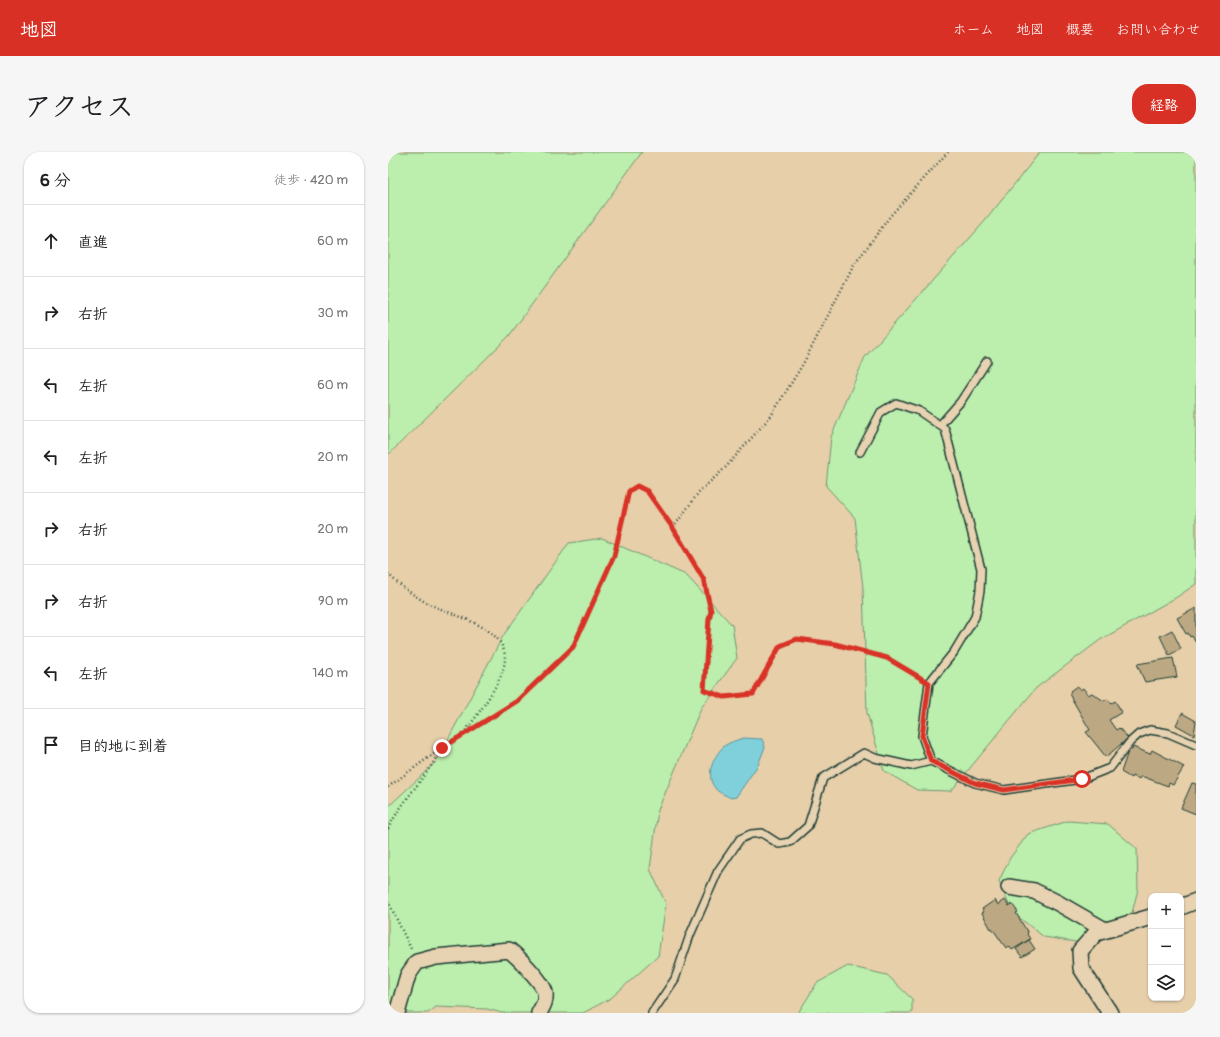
<!DOCTYPE html>
<html lang="ja">
<meta charset="utf-8">
<style>
body{margin:0;font-family:Pangolin,"Klee One",sans-serif;background:#f6f6f6;color:#202124}
.controls{position:absolute;right:12px;bottom:12px;display:grid;overflow:hidden;border-radius:8px;box-shadow:0 1px 3px #0004}
.controls button{width:36px;height:36px;display:grid;place-items:center;padding:0;border:0;border-bottom:1px solid #e0e0e0;background:#fff;color:#202124;font:20px sans-serif}
.stop{position:absolute;width:12px;height:12px;margin:-9px;border:3px solid #d93025;border-radius:50%;background:#fff}
.stop.end{background:#d93025;border-color:#fff;box-shadow:0 1px 4px #0008}
.list{margin:0;padding:0;list-style:none}
h2{display:flex;justify-content:space-between;align-items:center;height:52px;margin:0;padding:0 16px;font-size:17px}
h2 small{font-size:13px;font-weight:400;color:#757577}
.list li{display:grid;grid-template-columns:26px 1fr auto;gap:12px;align-items:center;box-sizing:border-box;height:72px;padding:0 16px;border-top:1px solid #e0e0e0}
.list b{display:block;font-size:15px;white-space:nowrap}
.list em{font-size:13px;font-style:normal;color:#757577}
.icon{flex:none;width:22px;height:22px;fill:none;stroke:currentColor;stroke-width:2;stroke-linecap:round;stroke-linejoin:round}
.map{position:relative;flex:none;width:808px;height:861px;overflow:hidden;border-radius:16px}
header{display:flex;align-items:center;gap:24px;box-sizing:border-box;height:56px;padding:0 20px;background:#d93025;color:#fff}
header strong{font-size:19px}
nav{display:flex;gap:22px;margin-inline-start:auto;font-size:14px}
.intro{display:flex;align-items:center;justify-content:space-between;box-sizing:border-box;height:96px;padding:0 24px}
h1{margin:0;font-size:28px}
.button{padding:10px 18px;border-radius:16px;background:#d93025;color:#fff;font-size:14px;font-weight:700}
main{display:flex;gap:24px;padding:0 24px}
aside{flex:1;background:#fff;border-radius:16px;box-shadow:0 1px 3px #0004}
.map>svg:first-child{display:block}
.green{fill:#bceead;stroke:#6e9670}
.water{fill:#80d0dc;stroke:#599599}
.building{fill:#bca984;stroke:#1f3d34}
.lines{fill:none;stroke-linecap:round;stroke-linejoin:round}
.lane-casing{stroke:#1f3d34;stroke-width:10}
.street-casing{stroke:#1f3d34;stroke-width:18}
.path{stroke:#1f3d34;stroke-width:2.5;stroke-dasharray:1 3;stroke-linecap:butt}
.lane{stroke:#e7d2b1;stroke-width:7}
.street{stroke:#e7d2b1;stroke-width:15}
.route{stroke:#d93025;stroke-width:5}
</style>
<header>
<strong>地図</strong>
<nav><a>ホーム</a><a>地図</a><a>概要</a><a>お問い合わせ</a></nav>
</header>
<div class="intro"><h1>アクセス</h1><a class="button">経路</a></div>
<main>
<aside>
<h2>6 分<small>徒歩 · 420 m</small></h2>
<ul class="list">
<li><svg class="icon" aria-label="ahead" viewBox="0 0 24 24"><path d="M12 20V5M6 11l6-6 6 6"/></svg><div><b>直進</b></div><em>60 m</em></li>
<li><svg class="icon" aria-label="right" viewBox="0 0 24 24"><path d="M7 20v-9h11M14 6l5 5-5 5"/></svg><div><b>右折</b></div><em>30 m</em></li>
<li><svg class="icon" aria-label="left" viewBox="0 0 24 24"><path d="M17 20v-9H6M10 6l-5 5 5 5"/></svg><div><b>左折</b></div><em>60 m</em></li>
<li><svg class="icon" aria-label="left" viewBox="0 0 24 24"><path d="M17 20v-9H6M10 6l-5 5 5 5"/></svg><div><b>左折</b></div><em>20 m</em></li>
<li><svg class="icon" aria-label="right" viewBox="0 0 24 24"><path d="M7 20v-9h11M14 6l5 5-5 5"/></svg><div><b>右折</b></div><em>20 m</em></li>
<li><svg class="icon" aria-label="right" viewBox="0 0 24 24"><path d="M7 20v-9h11M14 6l5 5-5 5"/></svg><div><b>右折</b></div><em>90 m</em></li>
<li><svg class="icon" aria-label="left" viewBox="0 0 24 24"><path d="M17 20v-9H6M10 6l-5 5 5 5"/></svg><div><b>左折</b></div><em>140 m</em></li>
<li><svg class="icon" aria-label="arrive" viewBox="0 0 24 24"><path d="M6 21V4h12l-3 4 3 4H6"/></svg><div><b>目的地に到着</b></div></li>
</ul>
</aside>
<div class="map">
<svg width="808" height="861" viewBox="0 0 808 861">
<rect width="100%" height="100%" fill="#e7cfaa"/>
<filter id="ink" filterUnits="userSpaceOnUse"><feTurbulence type="fractalNoise" baseFrequency=".025" numOctaves="2"/><feDisplacementMap in="SourceGraphic" scale="8" xChannelSelector="R" yChannelSelector="G"/><feConvolveMatrix kernelMatrix="1 2 1 2 8 2 1 2 1" color-interpolation-filters="sRGB"/></filter>
<g filter="url(#ink)">
<g class="green">
<polygon points="0,0 254,0 121,184 0,303"/>
<polygon points="652,0 808,0 808,432 789,445 712,488 648,536 563,639 529,638 496,619 479,561 475,436 467,366 438,334 443,285 477,205 597,69"/>
<polygon points="214,386 298,423 344,473 349,506 313,556 270,658 262,717 278,752 270,804 223,846 195,861 114,861 99,857 48,855 40,861 0,861 0,655 48,610 115,484 181,391"/>
<polygon points="680,669 720,672 749,697 750,737 743,765 721,785 688,790 656,785 624,760 611,729 622,706 640,682"/>
<polygon points="460,814 499,823 524,847 524,861 410,861 429,831"/>
</g>
<path class="water" d="M356,586L374,587L377,595L370,613L348,645L343,646C338,643 330,641 327,636C317,623 325,605 336,594C342,590 349,588 356,586Z"/>
<g class="building">
<polygon points="808,456 808,491 804,484 802,485 800,481 798,482 789,466"/>
<polygon points="784,478 793,497 781,503 772,484"/>
<polygon points="785,506 789,525 757,530 749,512"/>
<polygon points="689,534 692,538 695,536 700,543 704,541 716,549 719,547 724,551 727,549 734,560 721,568 728,578 731,576 740,586 718,605 698,580 702,578 681,542 683,541 682,539"/>
<polygon points="794,561 808,569 806,583 788,573"/>
<polygon points="745,595 762,602 764,598 796,615 785,633 781,631 780,634 753,624 752,627 744,624 743,626 733,620 741,597 744,598"/>
<polygon points="804,631 808,632 808,662 793,656"/>
<polygon points="607,748 610,753 617,748 621,754 624,752 630,760 628,761 640,781 639,782 642,787 624,798 621,794 618,796 604,776 603,777 594,761 596,760 594,757"/>
<polygon points="641,788 647,797 634,805 628,797"/>
</g>
<g class="lines">
<g class="lane-casing">
<g id="lane">
<polyline points="552,273 573,249 599,209"/>
<polyline points="472,300 493,260 508,251 531,259 557,277 593,417 592,439 587,465 566,500 541,531 534,584 543,609"/>
<polyline points="264,861 287,827 302,783 330,719 352,687 363,682 374,681 391,692 402,690 420,674 435,626 476,601 487,606 523,614 543,609 587,631 616,638 694,627 722,616 742,590 751,582 762,578 780,581 808,593"/>
</g>
</g>
<g class="street-casing">
<g id="street">
<polyline points="621,735 646,739 670,751 717,778"/>
<polyline points="793,755 808,749"/>
<path d="M9,861L20,823L29,810L48,805L121,798C129,804 156,831 157,841C158,849 155,854 151,861"/>
<polyline points="722,861 693,816 692,799 708,781 763,765"/>
</g>
</g>
<g class="path">
<polyline points="285,376 311,340 337,316 383,264 415,212 466,113 503,63 560,0"/>
<path d="M0,422C10,432 22,441 34,448C57,463 119,472 117,508C115,530 88,565 75,582"/>
<polyline points="0,635 66,587 103,567 129,549 185,495 226,404 241,339 249,334 259,339 285,376 316,428 323,459 321,467 316,539 336,545 365,542 392,495 409,487 447,493 499,506 532,526"/>
<path d="M0,677C14,649 37,626 53,598"/>
<polyline points="0,749 23,797"/>
</g>
<use href="#lane" class="lane"/>
<use href="#street" class="street"/>
</g>
</g>
<g class="lines" filter="url(#ink)">
<polyline class="route" points="54,596 129,549 185,495 226,404 241,339 249,334 259,339 285,376 316,428 323,459 321,467 316,538 336,545 365,542 392,494 409,487 447,492 499,506 541,531 534,584 543,609 587,631 616,638 694,627"/>
</g>
</svg>
<div class="controls">
<button>+</button>
<button>−</button>
<button><svg class="icon" aria-label="layers" viewBox="0 0 24 24"><path d="M12 4l9 5-9 5-9-5zM3 14l9 5 9-5"/></svg></button>
</div>
<div class="stop" style="left:694px;top:627px"></div>
<div class="stop end" style="left:54px;top:596px"></div>
</div>
</main>
